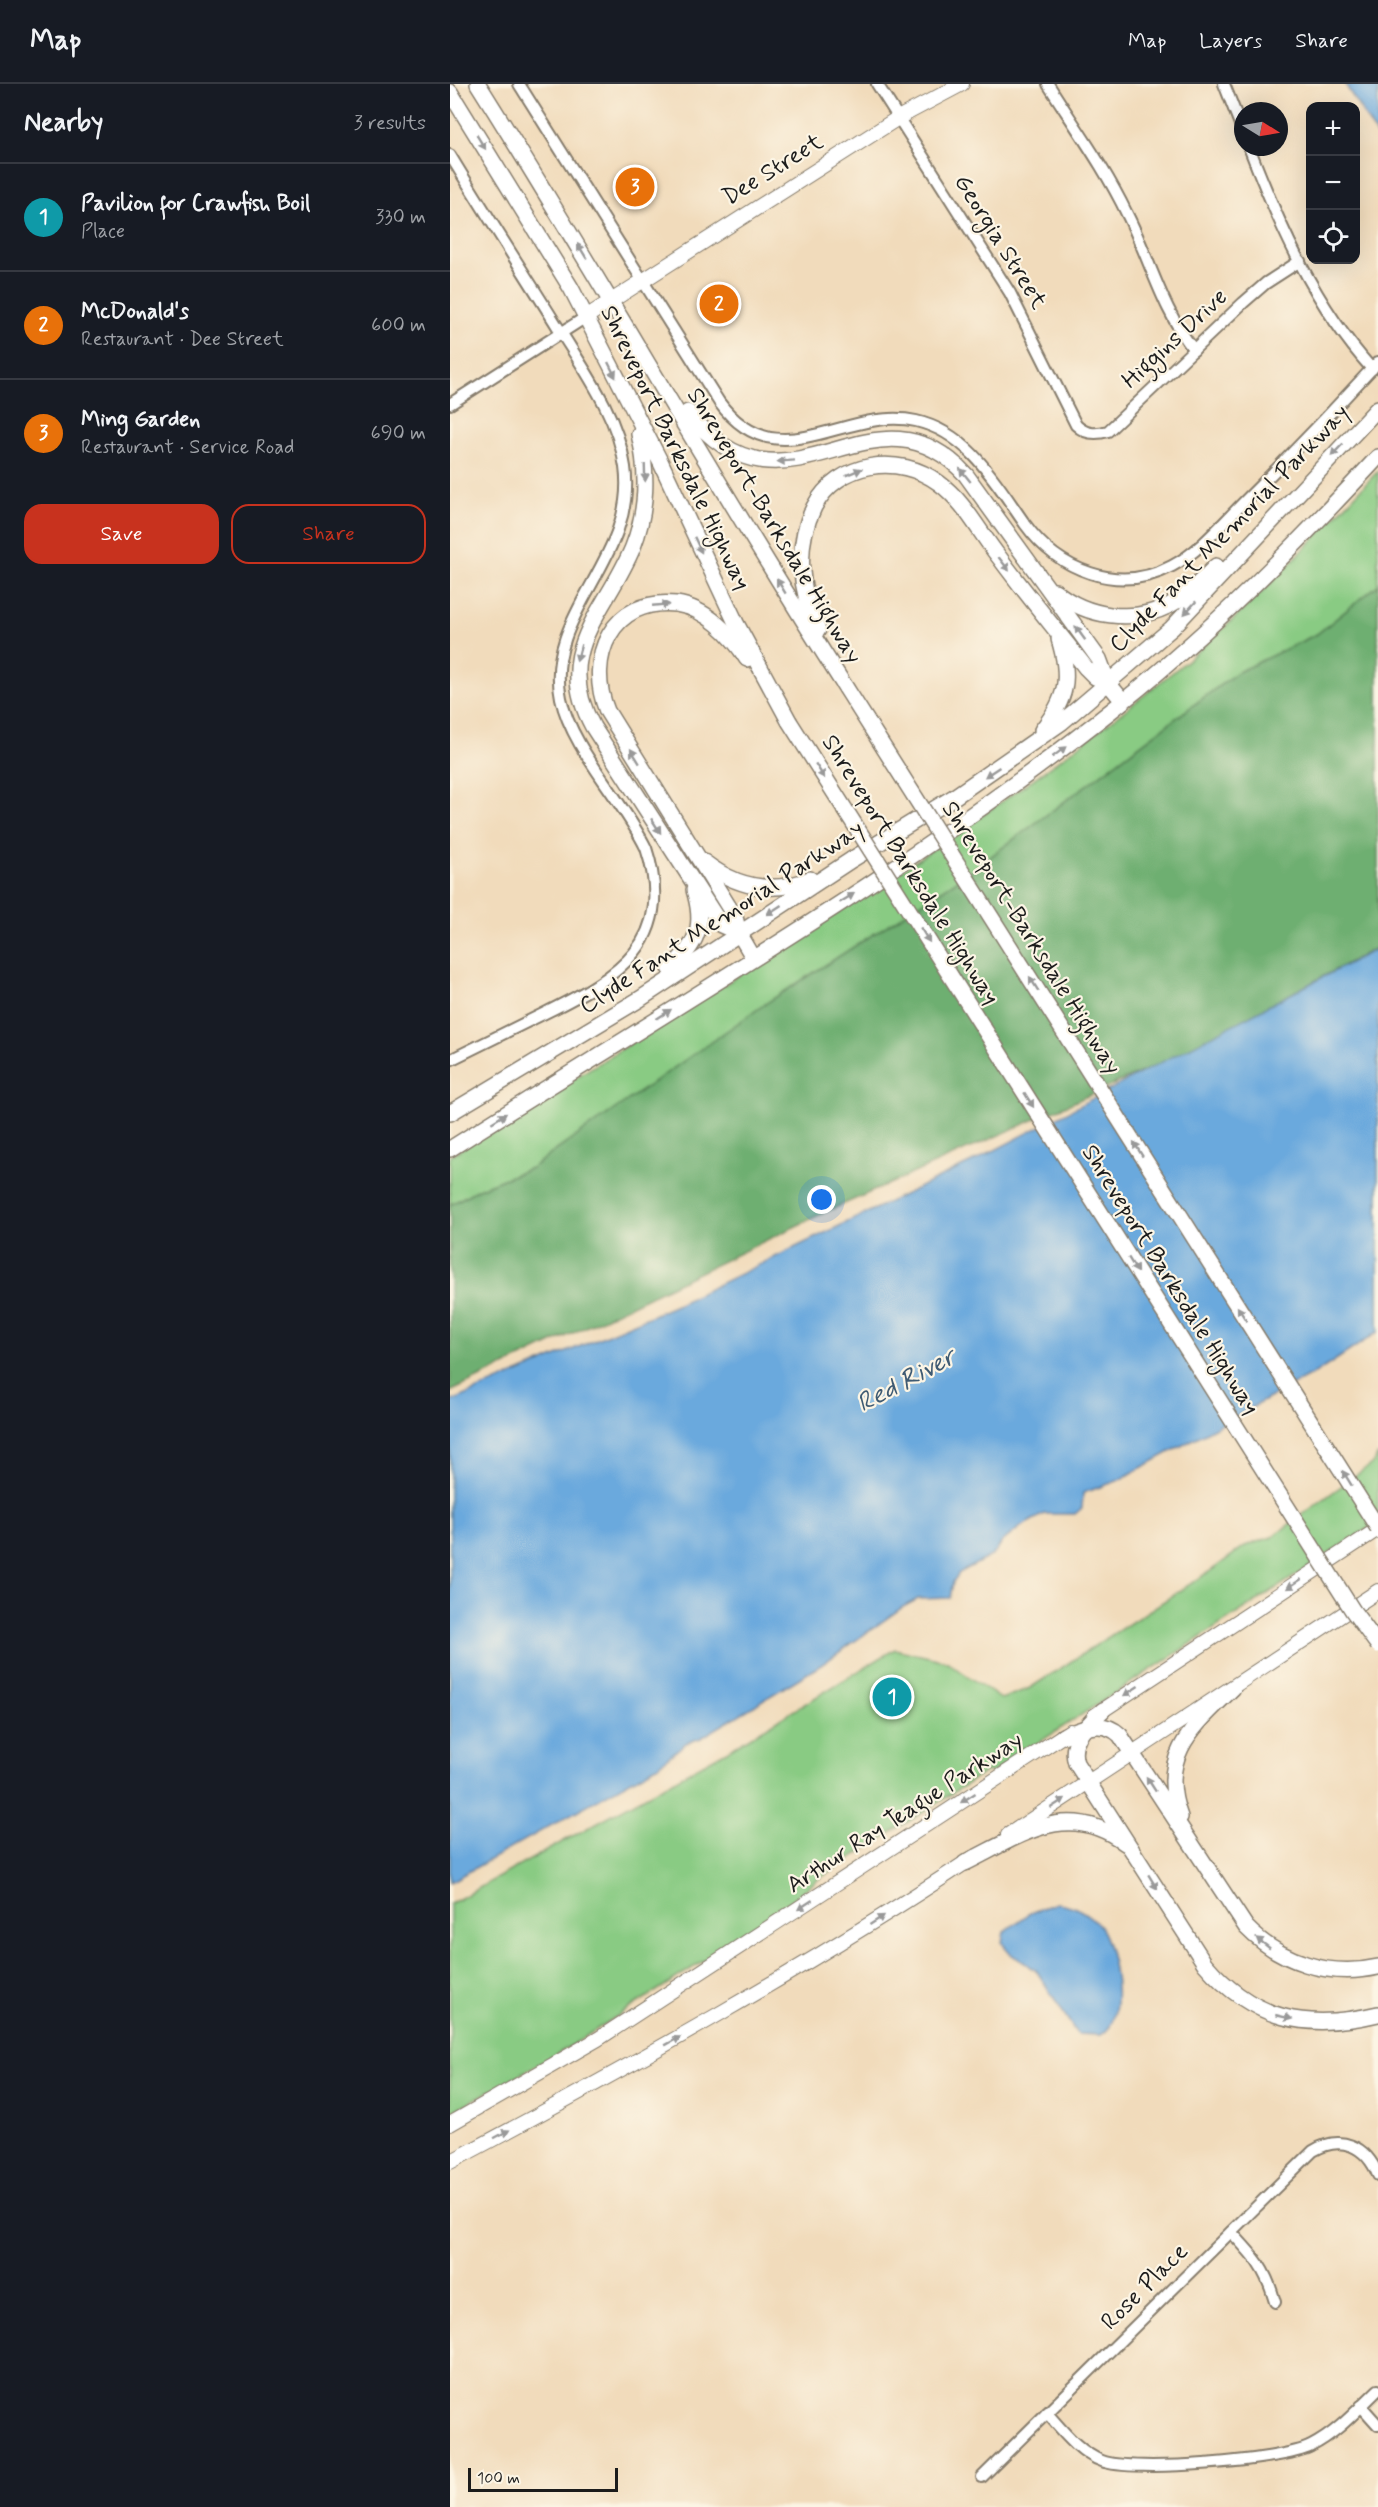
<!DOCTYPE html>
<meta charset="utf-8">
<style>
body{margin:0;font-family:Mynerve,sans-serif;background:#20242c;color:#f1f3f6}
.controls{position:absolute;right:18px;top:18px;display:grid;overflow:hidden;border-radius:12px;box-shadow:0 6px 24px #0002}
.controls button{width:54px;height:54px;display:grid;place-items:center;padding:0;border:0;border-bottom:2px solid #363941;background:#171b24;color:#f1f3f6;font:30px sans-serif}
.compass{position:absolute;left:784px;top:18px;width:54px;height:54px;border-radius:50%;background:#171b24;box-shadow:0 6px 24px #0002;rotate:101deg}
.scale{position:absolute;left:18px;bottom:15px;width:150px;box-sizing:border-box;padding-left:6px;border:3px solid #1c1c1c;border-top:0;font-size:16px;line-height:21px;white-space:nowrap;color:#1c1c1c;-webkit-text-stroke:4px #fcf5e5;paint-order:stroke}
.you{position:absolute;left:372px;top:1116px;width:21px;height:21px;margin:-15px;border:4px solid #fff;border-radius:50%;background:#1a73e8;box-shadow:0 0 0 9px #1a73e833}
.badge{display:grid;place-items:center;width:39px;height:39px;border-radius:50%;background:#c8321e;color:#fff;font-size:20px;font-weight:700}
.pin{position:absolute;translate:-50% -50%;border:3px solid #fff;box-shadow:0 2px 6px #0006}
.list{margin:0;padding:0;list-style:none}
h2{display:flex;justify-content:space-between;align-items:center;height:78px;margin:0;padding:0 24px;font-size:26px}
h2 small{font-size:20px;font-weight:400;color:#9ea1a6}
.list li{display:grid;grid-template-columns:39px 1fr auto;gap:18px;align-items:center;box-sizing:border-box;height:108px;padding:0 24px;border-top:2px solid #363941}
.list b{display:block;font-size:22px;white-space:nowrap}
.list p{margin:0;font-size:20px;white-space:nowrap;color:#9ea1a6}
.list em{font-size:20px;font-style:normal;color:#9ea1a6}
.actions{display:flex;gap:12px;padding:18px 24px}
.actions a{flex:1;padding:14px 0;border:2px solid #c8321e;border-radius:18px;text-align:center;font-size:21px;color:#c8321e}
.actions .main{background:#c8321e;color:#fff}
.icon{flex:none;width:33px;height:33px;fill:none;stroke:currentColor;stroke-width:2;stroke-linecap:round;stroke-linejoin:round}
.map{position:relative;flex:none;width:928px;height:2423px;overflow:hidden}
header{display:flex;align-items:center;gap:36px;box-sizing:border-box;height:84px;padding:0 30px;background:#171b24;border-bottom:2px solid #363941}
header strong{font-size:28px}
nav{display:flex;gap:33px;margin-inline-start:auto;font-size:21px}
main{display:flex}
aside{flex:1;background:#171b24}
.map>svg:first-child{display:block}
.green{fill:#89cb83;stroke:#527450;stroke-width:1.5}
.forest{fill:#6eaf71;stroke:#456646;stroke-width:1.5}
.water{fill:#6aa9dd;stroke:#43627c;stroke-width:1.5}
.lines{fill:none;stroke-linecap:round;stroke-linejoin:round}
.minor-casing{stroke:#867c6c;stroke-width:14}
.tertiary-casing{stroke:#867c6c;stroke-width:16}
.secondary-casing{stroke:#867c6c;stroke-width:18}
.minor{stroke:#fff;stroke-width:10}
.tertiary{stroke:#fff;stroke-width:14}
.secondary{stroke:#fff;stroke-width:15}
.secondary-bridge-casing{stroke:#867c6c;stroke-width:18;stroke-linecap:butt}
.secondary-bridge{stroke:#fff;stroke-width:15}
.oneway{fill:#999}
.labels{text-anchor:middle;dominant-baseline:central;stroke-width:4.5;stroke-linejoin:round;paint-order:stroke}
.street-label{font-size:24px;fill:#1c1c1c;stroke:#fcf5e5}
.water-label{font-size:26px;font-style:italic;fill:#3f5b73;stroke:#fcf5e5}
</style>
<header>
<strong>Map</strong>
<nav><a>Map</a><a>Layers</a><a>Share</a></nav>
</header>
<main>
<aside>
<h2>Nearby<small>3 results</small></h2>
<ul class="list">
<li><span class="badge" style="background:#0f9aa8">1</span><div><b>Pavilion for Crawfish Boil</b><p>Place</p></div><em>330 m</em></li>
<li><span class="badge" style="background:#e8710a">2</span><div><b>McDonald's</b><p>Restaurant · Dee Street</p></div><em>600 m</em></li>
<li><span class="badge" style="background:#e8710a">3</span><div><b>Ming Garden</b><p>Restaurant · Service Road</p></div><em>690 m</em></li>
</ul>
<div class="actions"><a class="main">Save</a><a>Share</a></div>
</aside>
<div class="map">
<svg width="928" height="2423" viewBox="0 0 928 2423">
<rect width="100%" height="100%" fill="#fcf5e5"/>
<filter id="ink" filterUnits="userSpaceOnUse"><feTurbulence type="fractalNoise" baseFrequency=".0167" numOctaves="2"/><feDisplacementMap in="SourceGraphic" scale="12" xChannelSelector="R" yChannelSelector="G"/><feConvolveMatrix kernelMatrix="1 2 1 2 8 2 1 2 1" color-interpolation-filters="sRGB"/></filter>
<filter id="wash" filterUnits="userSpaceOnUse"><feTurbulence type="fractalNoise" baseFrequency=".008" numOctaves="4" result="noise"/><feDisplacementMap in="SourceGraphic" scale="24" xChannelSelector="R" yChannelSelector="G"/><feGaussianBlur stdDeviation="1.35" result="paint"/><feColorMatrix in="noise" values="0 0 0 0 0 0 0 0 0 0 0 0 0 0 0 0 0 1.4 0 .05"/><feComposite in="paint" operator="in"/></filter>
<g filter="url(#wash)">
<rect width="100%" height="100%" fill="#f1dbbb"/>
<g class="green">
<path d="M928,387V501L867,550L788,588L520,788L318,918L81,1084L28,1105L0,1121V1072C246,916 504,768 729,583C801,524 864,454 928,387Z"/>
<polygon points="928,1370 928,1438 542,1689 537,1687 370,1794 305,1844 116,1965 0,2029 0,1820 282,1664 445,1565 496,1577 551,1615 580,1604 759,1488 795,1462 822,1453 924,1378"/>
</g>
<polygon class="forest" points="928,501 928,863 714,978 367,1132 0,1308 0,1121 28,1105 81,1084 318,918 520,788 788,588 867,550"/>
<g class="water">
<polygon points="895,0 928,0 928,53 925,49"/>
<polygon points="928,864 928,1248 872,1285 667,1397 633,1409 632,1424 625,1430 594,1430 572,1442 552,1458 543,1471 509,1489 503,1498 500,1514 468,1515 453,1523 371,1581 251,1654 236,1659 207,1682 0,1798 0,1318 224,1222 530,1074"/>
<path d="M606,1819C623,1820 640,1830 650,1843C664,1864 678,1937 651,1951L627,1950L586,1886L562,1871L552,1859L554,1848L580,1829Z"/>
</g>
</g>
<g filter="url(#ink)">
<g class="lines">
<g class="minor-casing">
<g id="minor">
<path d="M69,0L269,318C328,398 394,321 466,337C519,349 546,399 575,440C608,486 668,511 722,482C750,467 771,441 793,419C839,373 884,326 928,278"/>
<path d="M427,0L560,209L626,341C635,350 645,351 658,347L793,219L816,199L850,177"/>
<path d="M598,0C625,43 655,84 677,130C700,175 712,226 744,266"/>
<polyline points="774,0 793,48"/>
<path d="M799,63C829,141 865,222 922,285"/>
<path d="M0,71C35,129 73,187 109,245C135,287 168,332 175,383C188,474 93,529 111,614C121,664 173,716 196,764C227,858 168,893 95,929C63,945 32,960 0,976"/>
<polyline points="0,320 136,233"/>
<path d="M781,2148C804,2172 816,2185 825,2218"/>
<polyline points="911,2322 928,2341"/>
<path d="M597,2329C613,2347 630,2369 652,2377C682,2389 833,2377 861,2362C887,2349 907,2326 928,2306"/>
<path d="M532,2393L863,2067C891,2050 916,2062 928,2091"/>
</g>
</g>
<g class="tertiary-casing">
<g id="tertiary">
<polyline points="136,233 448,34 512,0"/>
<polyline points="644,1632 928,1445"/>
<polyline points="558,1751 928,1507"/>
<polyline points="0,2040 148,1955 620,1647"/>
<path d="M0,2078C179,1983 355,1885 524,1773"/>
</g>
</g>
<g class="secondary-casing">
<g id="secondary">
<path d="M28,0C154,200 269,406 396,604"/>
<polyline points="0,8 121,204 211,379 286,539 339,637"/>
<path d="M238,328C336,453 422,288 516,391L649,575L658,599L673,617"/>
<path d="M189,350C198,387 197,427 183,463C156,529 101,567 143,643L271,841L289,849"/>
<path d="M605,507C636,533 683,540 720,521C737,512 752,496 766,482"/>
<path d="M368,546C350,507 344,463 364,423C388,377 449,369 489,399C515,418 529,448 549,473C577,511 607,547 636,584L645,593L658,599"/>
<path d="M297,575C282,551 256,524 226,520C162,513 135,574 157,627L285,833L289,849L303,873"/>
<path d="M592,646C617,614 621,594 609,555"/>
<path d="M254,778C286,803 322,811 360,795"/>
<path d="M220,884C248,861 255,841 244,806"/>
<polyline points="0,1029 190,915 401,776 504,713 612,638 722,544 928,324"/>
<path d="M0,1065C226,921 461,787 671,619C764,545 847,460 928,373"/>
<path d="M653,1626C639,1640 618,1656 626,1679L755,1880C804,1937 857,1947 928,1930"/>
<path d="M613,1652C633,1645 652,1634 670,1651L796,1843C830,1878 879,1894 928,1883"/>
<path d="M730,1733C707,1672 743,1643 783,1604"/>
<path d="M515,1779C570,1752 617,1715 675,1759"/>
</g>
</g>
<use href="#minor" class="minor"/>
<use href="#tertiary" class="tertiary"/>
<use href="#secondary" class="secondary"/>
<g class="secondary-bridge-casing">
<g id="secondary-bridge">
<polyline points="396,604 928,1444"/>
<polyline points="339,637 903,1527 928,1561"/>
</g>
</g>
<use href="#secondary-bridge" class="secondary-bridge"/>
</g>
<defs><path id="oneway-solid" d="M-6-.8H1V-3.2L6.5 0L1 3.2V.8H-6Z" transform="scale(1.5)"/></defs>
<g class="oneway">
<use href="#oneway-solid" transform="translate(31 58) rotate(58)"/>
<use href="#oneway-solid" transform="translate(132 167) rotate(-121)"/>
<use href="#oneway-solid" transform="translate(162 286) rotate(64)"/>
<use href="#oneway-solid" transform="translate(887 366) rotate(134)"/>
<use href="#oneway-solid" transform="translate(336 377) rotate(176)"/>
<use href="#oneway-solid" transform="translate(404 388) rotate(-22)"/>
<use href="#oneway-solid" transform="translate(195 389) rotate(88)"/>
<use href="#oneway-solid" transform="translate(515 391) rotate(-129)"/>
<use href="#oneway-solid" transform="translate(248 461) rotate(65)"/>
<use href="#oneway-solid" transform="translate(554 480) rotate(52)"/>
<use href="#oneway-solid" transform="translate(331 502) rotate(-121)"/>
<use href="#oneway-solid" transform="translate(211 521) rotate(-5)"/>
<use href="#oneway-solid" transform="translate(740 524) rotate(133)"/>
<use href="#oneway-solid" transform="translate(630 549) rotate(-126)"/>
<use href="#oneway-solid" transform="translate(129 569) rotate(105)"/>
<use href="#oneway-solid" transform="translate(609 668) rotate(-37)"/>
<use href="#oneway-solid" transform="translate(185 672) rotate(-122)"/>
<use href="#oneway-solid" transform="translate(370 687) rotate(58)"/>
<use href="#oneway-solid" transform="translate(542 688) rotate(146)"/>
<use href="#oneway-solid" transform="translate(206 742) rotate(57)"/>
<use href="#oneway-solid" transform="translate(397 814) rotate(-32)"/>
<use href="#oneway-solid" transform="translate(324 826) rotate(147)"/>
<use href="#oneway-solid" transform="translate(475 851) rotate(58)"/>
<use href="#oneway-solid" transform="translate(584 900) rotate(-122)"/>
<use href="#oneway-solid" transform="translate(214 930) rotate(-33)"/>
<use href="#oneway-solid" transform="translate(579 1016) rotate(58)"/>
<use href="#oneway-solid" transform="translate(49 1034) rotate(-32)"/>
<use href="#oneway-solid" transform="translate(688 1065) rotate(-122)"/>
<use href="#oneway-solid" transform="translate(683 1181) rotate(58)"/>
<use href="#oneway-solid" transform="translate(792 1230) rotate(-122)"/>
<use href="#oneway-solid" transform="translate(897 1394) rotate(-122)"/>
<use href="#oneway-solid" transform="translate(844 1500) rotate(147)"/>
<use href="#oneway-solid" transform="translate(681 1607) rotate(147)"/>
<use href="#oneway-solid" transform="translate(701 1700) rotate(-123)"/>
<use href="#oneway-solid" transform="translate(518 1714) rotate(147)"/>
<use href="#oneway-solid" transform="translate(608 1719) rotate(-33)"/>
<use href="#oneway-solid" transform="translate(703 1798) rotate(58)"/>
<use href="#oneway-solid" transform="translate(355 1821) rotate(147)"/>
<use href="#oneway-solid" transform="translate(427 1836) rotate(-33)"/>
<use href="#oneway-solid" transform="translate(813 1859) rotate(-142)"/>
<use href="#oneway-solid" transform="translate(834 1933) rotate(13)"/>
<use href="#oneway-solid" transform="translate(223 1957) rotate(-29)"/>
<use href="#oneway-solid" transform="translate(52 2050) rotate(-28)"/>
</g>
</g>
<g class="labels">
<g class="street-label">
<text transform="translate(323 86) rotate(-32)">Dee Street</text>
<text transform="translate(550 158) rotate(58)">Georgia Street</text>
<text transform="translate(725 255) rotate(-43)">Higgins Drive</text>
<text transform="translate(225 364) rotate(64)">Shreveport Barksdale Highway</text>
<text transform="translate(324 442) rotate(59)">Shreveport-Barksdale Highway</text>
<text transform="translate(780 445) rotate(-46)">Clyde Fant Memorial Parkway</text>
<text transform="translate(460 786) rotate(58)">Shreveport Barksdale Highway</text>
<text transform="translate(272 834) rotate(-33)">Clyde Fant Memorial Parkway</text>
<text transform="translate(581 854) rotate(58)">Shreveport-Barksdale Highway</text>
<text transform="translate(720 1196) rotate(58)">Shreveport Barksdale Highway</text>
<text transform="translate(455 1729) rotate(-33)">Arthur Ray Teague Parkway</text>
<text transform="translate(695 2203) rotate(-45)">Rose Place</text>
</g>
<g class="water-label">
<text transform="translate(456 1297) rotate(-28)">Red River</text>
</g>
</g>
</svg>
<div class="controls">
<button>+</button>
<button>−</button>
<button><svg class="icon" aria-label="locate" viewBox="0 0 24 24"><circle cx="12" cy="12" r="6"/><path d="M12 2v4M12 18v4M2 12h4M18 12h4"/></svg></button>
</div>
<svg class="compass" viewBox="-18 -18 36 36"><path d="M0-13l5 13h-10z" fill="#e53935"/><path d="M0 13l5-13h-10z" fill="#9ea1a6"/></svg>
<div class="scale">100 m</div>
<div class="you"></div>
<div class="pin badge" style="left:442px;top:1613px;background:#0f9aa8">1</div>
<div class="pin badge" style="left:269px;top:220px;background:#e8710a">2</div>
<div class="pin badge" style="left:185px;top:103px;background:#e8710a">3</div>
</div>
</main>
